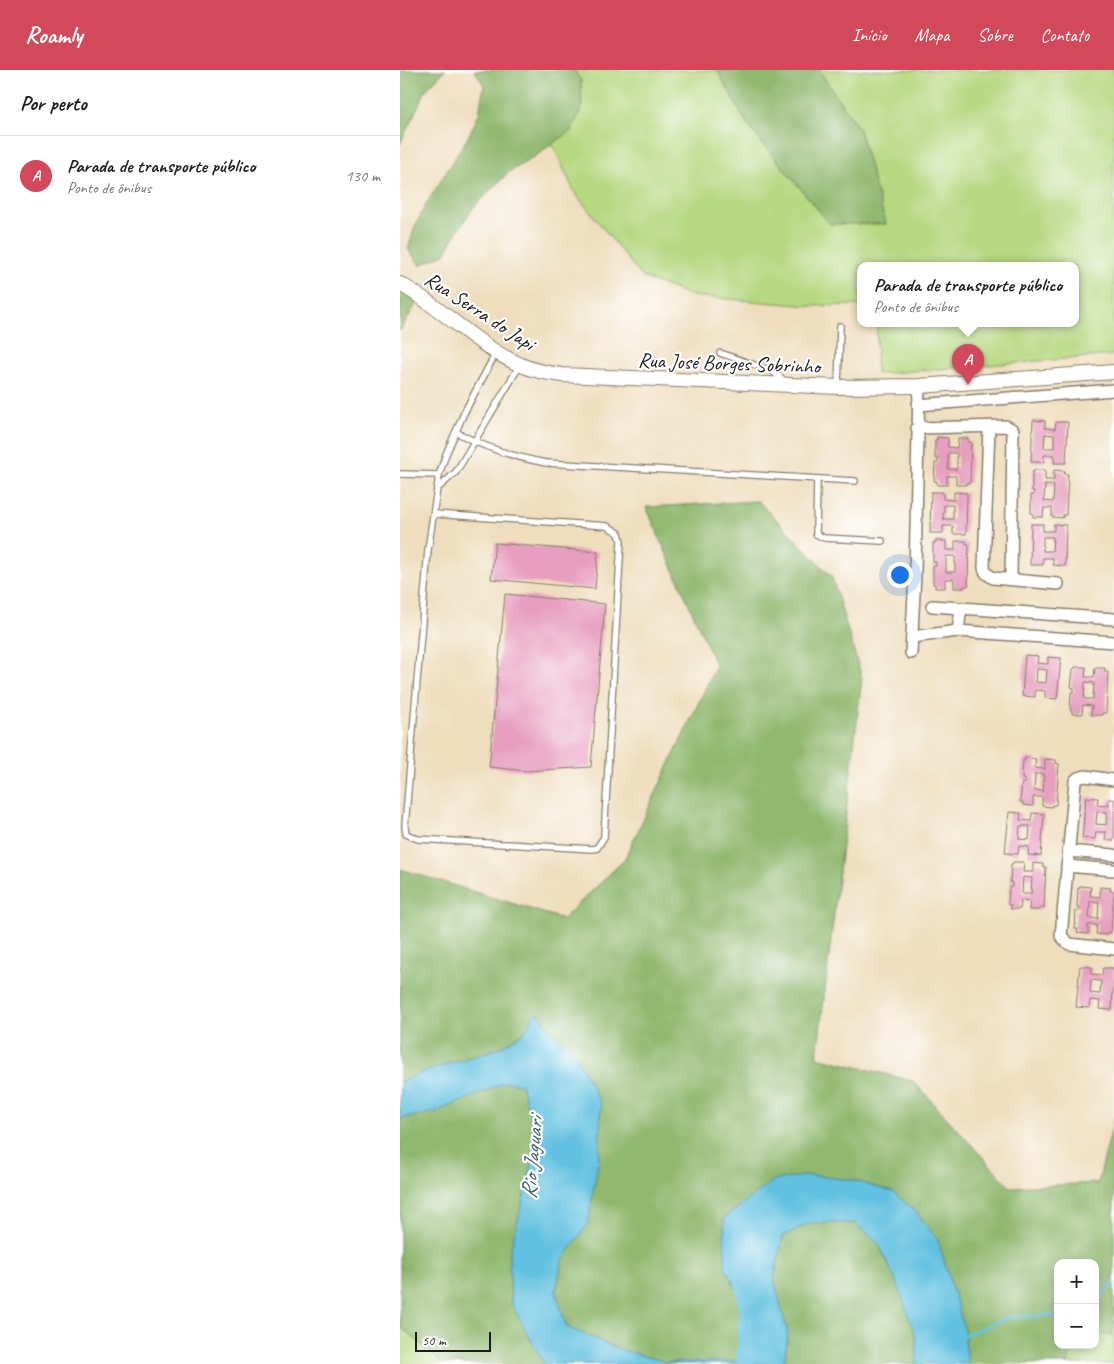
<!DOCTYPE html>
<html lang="pt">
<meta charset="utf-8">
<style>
body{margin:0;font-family:Caveat,sans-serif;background:#f2f2f2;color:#202124}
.controls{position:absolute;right:15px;bottom:15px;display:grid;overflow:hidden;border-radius:10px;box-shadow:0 2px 12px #0003}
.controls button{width:45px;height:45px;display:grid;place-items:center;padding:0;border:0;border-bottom:1px solid #e0e0e0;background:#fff;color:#202124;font:25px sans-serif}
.scale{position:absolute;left:15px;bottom:12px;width:76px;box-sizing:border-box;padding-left:5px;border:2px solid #1c1c1c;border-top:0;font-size:14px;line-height:18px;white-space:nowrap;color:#1c1c1c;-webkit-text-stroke:4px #fff;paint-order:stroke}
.you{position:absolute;left:499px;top:504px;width:18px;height:18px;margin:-12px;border:4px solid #fff;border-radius:50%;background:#1a73e8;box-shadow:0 0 0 8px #1a73e833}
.badge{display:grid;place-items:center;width:32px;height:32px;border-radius:50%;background:#d1495b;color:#fff;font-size:16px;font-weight:700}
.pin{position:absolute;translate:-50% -41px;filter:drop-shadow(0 1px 2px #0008)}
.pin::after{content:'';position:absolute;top:26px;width:18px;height:15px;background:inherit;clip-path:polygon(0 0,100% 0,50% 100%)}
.popup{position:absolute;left:457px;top:192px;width:222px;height:65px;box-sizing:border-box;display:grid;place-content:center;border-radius:10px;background:#fff;filter:drop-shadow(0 1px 4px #0005);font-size:16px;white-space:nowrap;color:#757577}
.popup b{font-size:19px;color:#202124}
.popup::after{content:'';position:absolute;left:50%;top:100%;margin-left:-10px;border:10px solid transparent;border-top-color:#fff}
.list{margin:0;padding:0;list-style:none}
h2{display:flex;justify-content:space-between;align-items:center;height:65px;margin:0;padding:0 20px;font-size:21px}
h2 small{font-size:16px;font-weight:400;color:#757577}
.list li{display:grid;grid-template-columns:32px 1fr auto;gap:15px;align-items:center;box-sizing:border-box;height:80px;padding:0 20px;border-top:1px solid #e0e0e0}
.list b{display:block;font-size:19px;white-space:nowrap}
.list p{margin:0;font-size:16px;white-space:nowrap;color:#757577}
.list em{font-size:16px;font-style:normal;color:#757577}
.map{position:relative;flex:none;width:714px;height:1294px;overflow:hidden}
header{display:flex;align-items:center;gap:30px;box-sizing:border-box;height:70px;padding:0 25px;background:#d1495b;color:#fff}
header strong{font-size:24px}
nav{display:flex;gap:28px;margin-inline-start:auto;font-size:18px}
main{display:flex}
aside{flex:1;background:#fff}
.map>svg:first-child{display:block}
.green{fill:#b5d880;stroke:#687a4e}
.forest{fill:#90b86e;stroke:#566a45}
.water{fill:#62c1e0;stroke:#3f6e7e}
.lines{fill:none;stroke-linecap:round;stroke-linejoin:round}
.stream{stroke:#62c1e0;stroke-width:3}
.river{stroke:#62c1e0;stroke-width:19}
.building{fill:#e79ebf;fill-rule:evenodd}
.service-casing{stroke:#867d6c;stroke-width:8}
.minor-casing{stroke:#867d6c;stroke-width:14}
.tertiary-casing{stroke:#867d6c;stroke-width:16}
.service{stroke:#fff;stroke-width:5.5}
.minor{stroke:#fff;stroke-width:11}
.tertiary{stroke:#fff;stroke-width:14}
.labels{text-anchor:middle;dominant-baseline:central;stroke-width:4.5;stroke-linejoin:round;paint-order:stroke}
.street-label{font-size:21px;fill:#1c1c1c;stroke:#fff}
.water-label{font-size:22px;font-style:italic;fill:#385e6a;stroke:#fff}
</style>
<header>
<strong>Roamly</strong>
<nav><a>Início</a><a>Mapa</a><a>Sobre</a><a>Contato</a></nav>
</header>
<main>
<aside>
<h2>Por perto<small></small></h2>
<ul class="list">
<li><span class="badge">A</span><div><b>Parada de transporte público</b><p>Ponto de ônibus</p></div><em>130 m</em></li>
</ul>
</aside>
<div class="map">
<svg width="714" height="1294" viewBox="0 0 714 1294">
<rect width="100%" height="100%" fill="#fff"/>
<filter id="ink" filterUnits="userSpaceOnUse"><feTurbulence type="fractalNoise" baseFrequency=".02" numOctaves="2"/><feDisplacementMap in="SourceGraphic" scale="10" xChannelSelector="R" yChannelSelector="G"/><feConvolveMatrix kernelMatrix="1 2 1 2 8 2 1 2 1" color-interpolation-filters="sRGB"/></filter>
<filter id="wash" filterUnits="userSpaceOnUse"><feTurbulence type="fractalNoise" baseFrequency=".0096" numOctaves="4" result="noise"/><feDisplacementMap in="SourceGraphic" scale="20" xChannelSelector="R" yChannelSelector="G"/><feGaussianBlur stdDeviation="1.12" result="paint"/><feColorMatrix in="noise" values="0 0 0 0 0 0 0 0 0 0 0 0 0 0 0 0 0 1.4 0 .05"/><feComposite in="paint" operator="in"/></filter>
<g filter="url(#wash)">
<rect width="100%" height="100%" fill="#efdebd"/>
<g class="green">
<polygon points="174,0 714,0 714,285 476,304 477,254 676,254 676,196 460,196 460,235 410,236 292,226 242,207 175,123 152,74 172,60 181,11"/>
<polygon points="0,1256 43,1294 0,1294"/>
<polygon points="695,1264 714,1265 714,1294 668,1294 672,1275 695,1275"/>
</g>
<g class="forest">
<polygon points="0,0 45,0 26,20 0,74"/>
<polygon points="74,0 174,0 181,11 182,37 172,60 131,89 109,102 73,138 58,160 45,184 20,195 8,179 15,156 27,133 68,67 79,44 84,15"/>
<polygon points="317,0 419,0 459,59 486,154 430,154 348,56"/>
<polygon points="0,220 19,229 0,261"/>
<polygon points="358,431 432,507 462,608 417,987 513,1011 610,1117 698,1113 714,1050 714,1265 695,1264 695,1193 658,1193 658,1275 672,1275 668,1294 43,1294 0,1256 0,799 163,849 224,790 316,596 246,437"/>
</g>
<polygon class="water" points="139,943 147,956 175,983 201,1035 199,1088 188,1154 162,1191 156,1221 167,1257 222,1280 267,1292 339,1291 355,1270 352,1250 325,1197 324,1148 374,1110 410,1105 451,1110 493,1122 516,1142 538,1170 563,1254 568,1294 517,1294 516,1267 498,1216 479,1174 455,1153 409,1153 383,1166 374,1209 388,1263 384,1294 144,1294 111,1233 109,1185 138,1070 121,1014 106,1012 36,1042 0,1049 0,1012 23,1002 99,978 125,962 133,946"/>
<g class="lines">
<g class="stream">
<polyline points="0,3 2,0"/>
<polyline points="695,1232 714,1213"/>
<polyline points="562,1266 610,1247 658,1245"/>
</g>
<polyline class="river" points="345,1218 349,1239 346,1294"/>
</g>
<g id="blocks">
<g class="building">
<path d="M633,350L645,351V358L655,359L656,352H668L666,393H654V385H644V392H631ZM645,364L654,365V378H644Z"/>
<path d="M537,367L548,368V377L557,378L558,368H568V372H571L570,413H566V415H556V406H547V415H537V411H534L535,393H538V389L535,388V370H537ZM548,383H557V399H548Z"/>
<path d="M634,400H645V410H654V400L665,401L664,404H668L666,445H663V448L652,447V438H644L643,447H633V443H631V425H634V421H632V402H634ZM645,415H654L653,432L644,431Z"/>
<path d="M531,422H543V429L554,430V422L567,423L566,464H553V456H543V463H530ZM544,435H553V449H543Z"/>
<path d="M631,454H643V461H654V454L666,455L665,496L653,495V488H643V495H630ZM643,467H653L652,481H643Z"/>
<path d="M535,471H546V480H555V471H566V474H569L568,516H564V518H554V509H545V518H535V514H533V496H536V492H533V473H535ZM546,486H555V502H546Z"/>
<polygon points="95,473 198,482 195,519 91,509"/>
<polygon points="105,524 205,534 191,697 127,701 89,697"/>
<path d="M625,585L638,586L637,593L648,594V587L661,588L657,629L645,628V621L635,620V627L622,626ZM637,599L647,600L646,613L636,612Z"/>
<path d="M675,597H686L685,607H694L695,598H705V602H708L706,643H702V645H691L692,636L683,635L682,644H672V640H670L671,622H674V618L671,617L673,599H674ZM685,612L694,613L693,629H684Z"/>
<path d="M625,688L636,689L635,698L645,699V689L656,690V693L659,694L656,735H652V737L642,736V727H633V736L623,735V732H620L622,713H625V709H622L623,690L625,691ZM635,704H644L643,721L634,720Z"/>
<path d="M686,727L698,728L697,735L708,736L709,729H714V770H705L706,762H696L695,769L682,768ZM697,741L707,742L706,755L696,754Z"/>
<path d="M609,742L621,743L620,750L631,751L632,743L644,744L641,786L628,785L629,777L619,776L618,784L605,783ZM620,756H630L629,770L619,769Z"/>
<path d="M613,792H624L623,802H633V793L643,794V797H646L644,838H640V840H629L630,831L621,830L620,839H610L611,835H608L609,817H612V813L610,812L611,794H613ZM623,807L632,808L631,824H622Z"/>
<path d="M680,816L691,817L690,826L700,827V817L711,818L710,821H714L711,863L707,862V865L696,864L697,855H688V864L677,863L678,859H675L676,841H679L680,837H677L678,818H680ZM690,831L699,832L698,849L689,848Z"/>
<path d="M680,896L692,897L691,904L702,905L703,898H714L712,940L699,939L700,931L690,930L689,938L676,937ZM691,910L701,911L700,924L690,923Z"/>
</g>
</g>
</g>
<g filter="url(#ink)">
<use href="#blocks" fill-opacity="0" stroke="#867d6c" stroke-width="1"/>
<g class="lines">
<g class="service-casing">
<g id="service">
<polyline points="320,283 372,301 386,312"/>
<polyline points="438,317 440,256"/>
<path d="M56,362C85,378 113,387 146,393L455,411"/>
<polyline points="0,404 39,405"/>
<polyline points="417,409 416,464 424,468 482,471"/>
<polyline points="37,419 56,402 120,295"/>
<polyline points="34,444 207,456 219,463 221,471 204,767 197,778 192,779 18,769 6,764 5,756 28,480 39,405 46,384 64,343 97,281"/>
</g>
</g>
<g class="minor-casing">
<g id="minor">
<polyline points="518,335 714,320"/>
<polyline points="589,357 584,498 586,503 593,508 658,514"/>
<polyline points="517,358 606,356 613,360 611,509"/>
<polyline points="532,536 714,549"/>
<polyline points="558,561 561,538"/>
<polyline points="512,567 558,561 714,572"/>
<polyline points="511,583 515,504 519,316"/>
<polyline points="714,710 685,706 678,708 675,711 661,866 669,874 714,879"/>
<polyline points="668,781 714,785"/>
<polyline points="667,796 714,800"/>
</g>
</g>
<g class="tertiary-casing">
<path id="tertiary" d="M0,214C42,237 76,276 121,295C134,301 148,303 162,305L438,317L519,316L714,302"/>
</g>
<use href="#service" class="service"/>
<use href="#minor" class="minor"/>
<use href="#tertiary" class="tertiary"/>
</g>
</g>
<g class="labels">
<g class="street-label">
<text transform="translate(80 241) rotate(33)">Rua Serra do Japi</text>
<text transform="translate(329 293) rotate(2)">Rua José Borges Sobrinho</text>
</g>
<g class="water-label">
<text transform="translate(132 1088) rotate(-85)">Rio Jaguari</text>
</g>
</g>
</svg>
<div class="controls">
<button>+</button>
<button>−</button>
</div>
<div class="scale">50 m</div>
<div class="you"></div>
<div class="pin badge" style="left:568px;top:315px">A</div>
<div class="popup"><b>Parada de transporte público</b>Ponto de ônibus</div>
</div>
</main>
